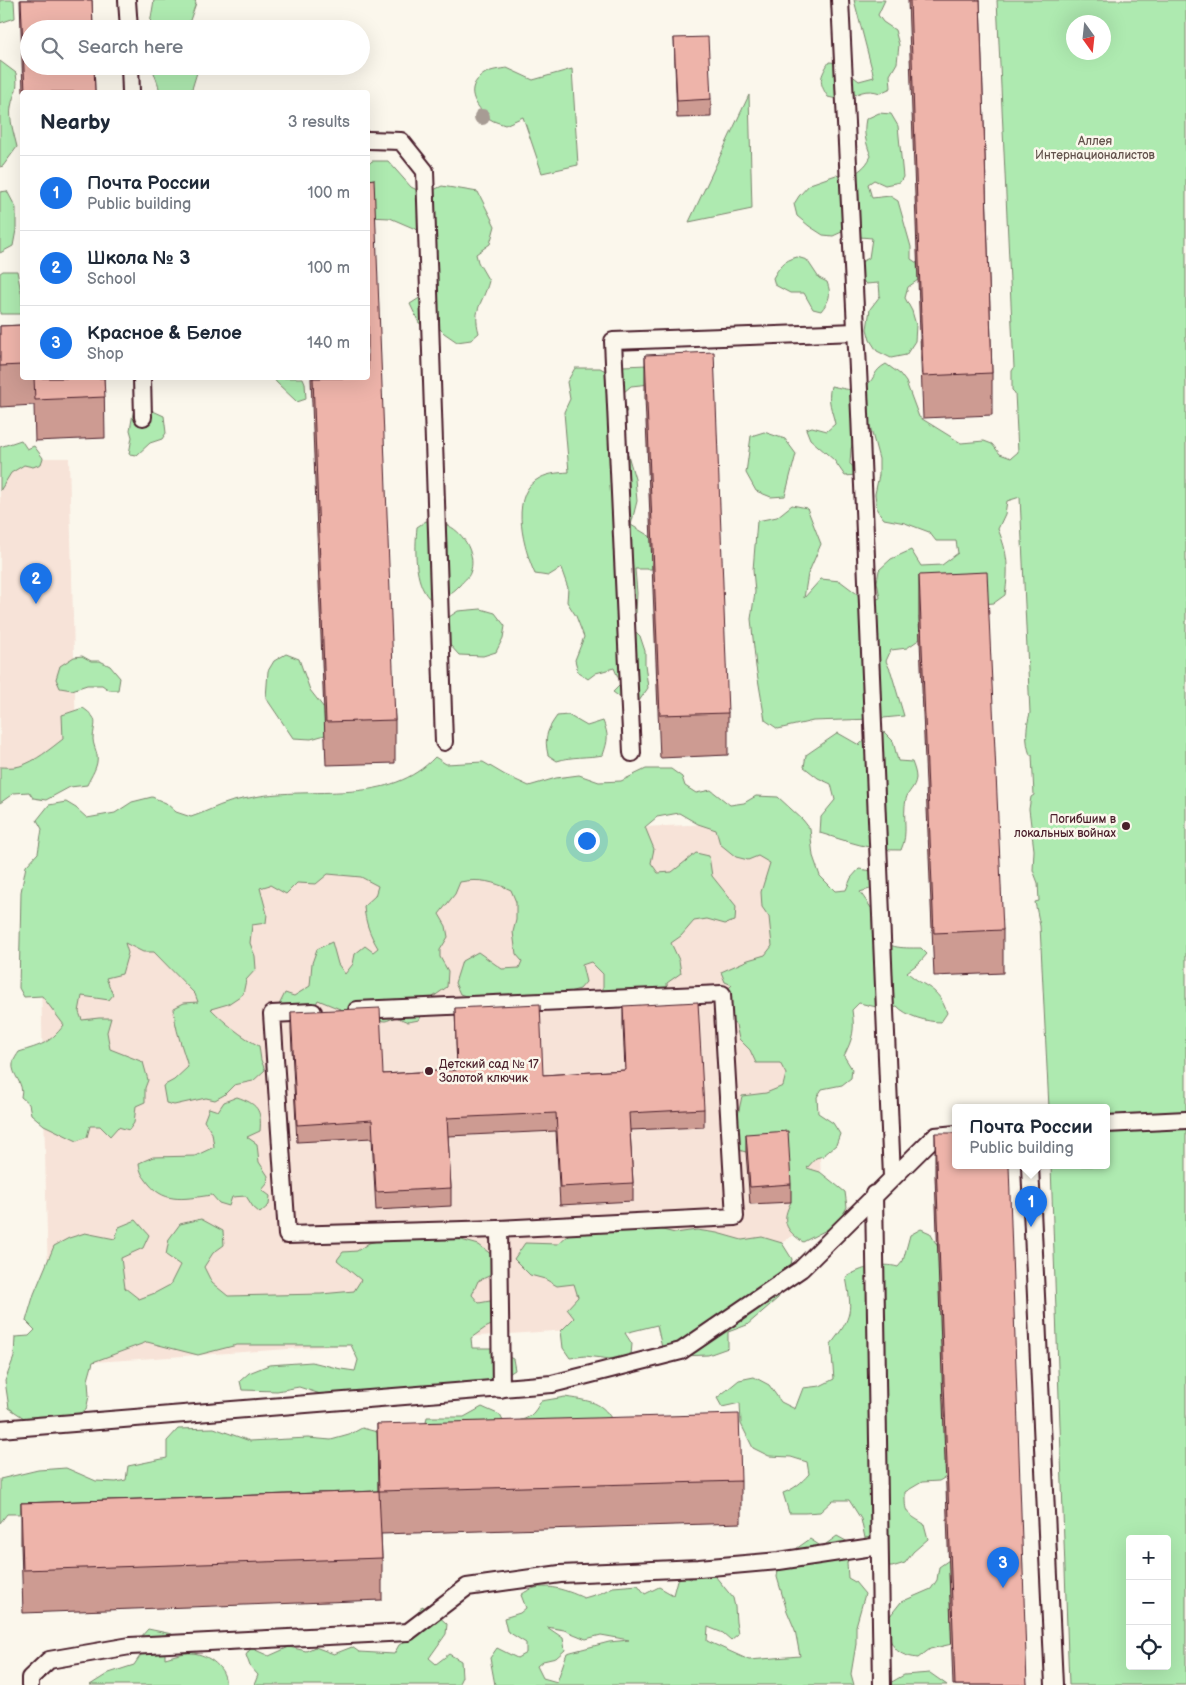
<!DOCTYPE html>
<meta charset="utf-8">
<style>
body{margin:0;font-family:"Balsamiq Sans",sans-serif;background:#f6f6f7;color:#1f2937}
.controls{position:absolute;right:15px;bottom:15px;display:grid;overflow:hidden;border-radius:5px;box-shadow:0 5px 20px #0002}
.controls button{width:45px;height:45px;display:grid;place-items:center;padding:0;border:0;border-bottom:1px solid #e0e1e3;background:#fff;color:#1f2937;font:25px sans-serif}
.compass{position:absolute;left:1066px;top:15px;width:45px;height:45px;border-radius:50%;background:#fff;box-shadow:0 5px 20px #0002;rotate:165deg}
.you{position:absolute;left:586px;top:840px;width:18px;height:18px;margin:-12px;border:4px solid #fff;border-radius:50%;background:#1a73e8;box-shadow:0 0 0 8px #1a73e833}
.badge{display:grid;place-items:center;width:32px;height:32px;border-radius:50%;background:#1a73e8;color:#fff;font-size:16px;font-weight:700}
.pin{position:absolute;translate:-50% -41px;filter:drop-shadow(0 1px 2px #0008)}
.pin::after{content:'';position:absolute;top:26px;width:18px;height:15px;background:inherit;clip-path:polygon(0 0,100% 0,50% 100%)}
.popup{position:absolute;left:952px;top:1104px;width:158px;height:65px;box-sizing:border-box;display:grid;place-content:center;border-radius:5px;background:#fff;filter:drop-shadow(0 1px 4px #0005);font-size:16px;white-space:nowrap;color:#747a83}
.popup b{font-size:19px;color:#1f2937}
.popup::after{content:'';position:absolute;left:50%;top:100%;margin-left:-10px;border:10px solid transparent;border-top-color:#fff}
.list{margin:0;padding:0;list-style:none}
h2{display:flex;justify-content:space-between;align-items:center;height:65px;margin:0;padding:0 20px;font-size:21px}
h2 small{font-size:16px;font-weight:400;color:#747a83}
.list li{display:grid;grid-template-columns:32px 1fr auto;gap:15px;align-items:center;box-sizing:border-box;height:75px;padding:0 20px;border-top:1px solid #e0e1e3}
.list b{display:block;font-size:19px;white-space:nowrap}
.list p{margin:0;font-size:16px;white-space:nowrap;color:#747a83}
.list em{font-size:16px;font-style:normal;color:#747a83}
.icon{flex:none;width:28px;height:28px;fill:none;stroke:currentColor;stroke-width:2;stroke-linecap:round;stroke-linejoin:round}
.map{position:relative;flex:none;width:1186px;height:1685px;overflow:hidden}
.search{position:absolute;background:#fff;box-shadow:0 5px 20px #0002;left:20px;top:20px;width:350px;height:55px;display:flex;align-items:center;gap:12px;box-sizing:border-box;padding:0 18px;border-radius:28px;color:#747a83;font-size:19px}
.panel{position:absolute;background:#fff;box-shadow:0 5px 20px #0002;left:20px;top:90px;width:350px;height:290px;border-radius:5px}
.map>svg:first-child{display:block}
.built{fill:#f7e3d8}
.green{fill:#aeeab0;stroke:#7c846e;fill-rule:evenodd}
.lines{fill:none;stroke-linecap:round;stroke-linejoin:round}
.lane-casing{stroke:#4a1f2b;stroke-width:20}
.lane{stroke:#fbf7ec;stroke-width:16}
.tree{fill:#a79c94}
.wall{fill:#cd9b92;stroke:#4a1f2b}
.building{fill:#eeb4aa;stroke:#4a1f2b}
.poi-dot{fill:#4a1f2b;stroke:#fbf7ec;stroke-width:2}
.labels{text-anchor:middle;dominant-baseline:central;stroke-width:5;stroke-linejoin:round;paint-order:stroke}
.park-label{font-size:12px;fill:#63524c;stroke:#fbf7ec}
.poi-label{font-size:12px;fill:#4a1f2b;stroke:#fbf7ec;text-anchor:end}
</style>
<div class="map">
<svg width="1186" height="1685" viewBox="0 0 1186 1685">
<rect width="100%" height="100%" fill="#fbf7ec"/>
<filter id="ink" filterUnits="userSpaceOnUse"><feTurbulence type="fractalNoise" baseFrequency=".02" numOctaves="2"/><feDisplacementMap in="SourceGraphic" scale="10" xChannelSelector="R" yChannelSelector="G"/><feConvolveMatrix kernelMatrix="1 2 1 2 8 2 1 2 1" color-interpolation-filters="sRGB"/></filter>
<g filter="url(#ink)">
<g class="built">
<polygon points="0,450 1,458 69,458 77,775 0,779"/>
<polygon points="803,820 823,1216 657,1324 50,1365 38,853"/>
</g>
<g class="green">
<polygon points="0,0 14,0 15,18 0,23"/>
<polygon points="154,0 195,0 196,3 187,29 154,29 150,24"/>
<path d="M854,0H885L878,15L883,22L895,30L899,45L897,63L890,75L891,88L880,93C866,88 857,93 845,101L828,97C818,82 820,77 829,62L843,63L850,74L859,81L874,77Z"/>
<path d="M997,0H1186V1685H1069L1051,1166H1106V1108H1049L1040,926L1035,902L1039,901L1038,883L1033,870L1034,850L1029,809L1031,797L1034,795L1032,755H1030C1025,741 1026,728 1030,713L1020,497L1007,501L1005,514L998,529C1008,553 1009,569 1005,595L994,603L971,605L919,617L920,639L907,648L891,650L886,661L891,672L904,716L873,719L813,721L778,729L765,720L756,667L751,619L755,592L753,570L757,521L777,517L792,505L807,508L821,544L808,574L804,598L821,579L840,581L868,602L880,598L877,582L879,570L891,559L911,550L921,566L942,565L958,553L956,541H936L929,532L905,523L884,519L877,510L875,494L879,475V459L870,426L860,418L851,449L850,464L858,470L857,475L845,476L834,460L810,439L806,429L812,427L827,431L835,424C832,409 827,402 831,386C842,388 859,394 867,385C876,377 873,371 886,364L900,374L906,382L919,417L961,443L984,441L992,444L1000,454L1011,458L1018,452L1015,393L1012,390V371L1014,368ZM1074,22H1104V52H1074ZM1130,1539H1167V1666H1130Z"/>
<path d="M0,61L16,73C19,92 14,90 11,107C9,120 14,134 17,147L3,166L0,167Z"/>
<path d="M153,66H199L191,92H159C160,83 153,76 153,66Z"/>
<path d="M507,68L533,80L572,69L578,165L542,173L523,117L505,125C500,123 494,122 490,119C475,106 463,88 484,74C490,70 500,69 507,68Z"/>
<polygon points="749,95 752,209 689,222"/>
<path d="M879,113L891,114L898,126L903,177L900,182L885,185L874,180L868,184L872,198L890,196L898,201L911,247V259L917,263L918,280L908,287L905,298L912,311L916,325L915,341L906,355L891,358L877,351L870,340L867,329L870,309L880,296L879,283L866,284L858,275L857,264L869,258L872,238L860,237L844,231L833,236L823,235L809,226L797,216L794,204L799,196L810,184L836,175L849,179C858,170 865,169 871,156C866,143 863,133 866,119Z"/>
<path d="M372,161H388L411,187L425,194L442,186L478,192L495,226L490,244L476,254L478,262L489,281C483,304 472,308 479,333L471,340L457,342L444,333L434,323L430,326L419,323L410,304L421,297L427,234L390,218L368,217V165Z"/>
<polygon points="7,191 16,208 16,230 13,246 0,253 0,192"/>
<path d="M797,257L807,260L819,278L827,282C832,295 829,301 821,311L813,309L804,293H790L775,285L773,278C780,266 783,261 797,257Z"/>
<polygon points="3,271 17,271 22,297 22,312 21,314 0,314 0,273"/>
<path d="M647,365L660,383L631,386L623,393L624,405L627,411L617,425V442L628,455L635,479L637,501L631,525L651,537L652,569H635L637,593L636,613L626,622L640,636L645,651V664L648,688L639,701L629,704L613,692L621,684L614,668L596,673L588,679L578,672L575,660L584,637L576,616L567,602L568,588L561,568L548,576L535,574C524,550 510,499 535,481C546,473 557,473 569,472L564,412L570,399L567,382L575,368H600L615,376L623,366Z"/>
<polygon points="274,378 303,378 305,383 306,399 297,402 276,382"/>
<polygon points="143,401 153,411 164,416 166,433 162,439 150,443 137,455 129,454 132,437 130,430 135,402"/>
<polygon points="764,432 785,439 796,454 785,496 771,497 756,491 746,473 751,436"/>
<polygon points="21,440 27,449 34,446 43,458 41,464 33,467 24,465 11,473 0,491 0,447"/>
<path d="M426,521C434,522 442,522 449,526C464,533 477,556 470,573C469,577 463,581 460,585C452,594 442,599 429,598C414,582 415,549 417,527Z"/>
<polygon points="481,609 495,613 505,626 503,638 496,652 483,656 459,655 440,634 440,623 458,611"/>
<polygon points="286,654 299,659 310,690 324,708 325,735 311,739 293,738 266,698 268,671 274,661"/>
<polygon points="82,656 91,661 100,661 110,666 120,678 118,690 109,690 102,685 87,685 72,690 60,688 56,679 60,666 74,657"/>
<path d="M83,708C100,720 94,722 93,739C93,744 96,750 97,755C99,766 91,776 87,785L70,787L46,800L33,798L29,792L14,793L0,803V767C6,767 14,768 20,766C36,761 50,749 63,739L62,715Z"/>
<path d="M568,715L587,726L603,721C609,736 608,740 603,755C587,758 572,756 557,761L548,755C544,737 547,730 557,716Z"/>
<path d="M873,732H884L893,741L898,761L912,762C914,767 916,773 916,778C915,788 908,791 906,799C902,817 909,833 901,850C872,851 847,841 820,833L821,817L835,800L831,784L818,778L804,767L806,755L838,733L859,745Z"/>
<path d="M435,757L446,764L483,762L505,775L529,786L556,778L579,775L599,782L621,781L646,769H671L682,777L685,786L696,793L711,790L730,805L744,803L756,796L778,797L803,820L810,829L813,856L820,876L835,891L846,890L851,878L859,869L879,872L880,886L860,892L881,922L872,932C888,949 899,948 921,948L927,954L920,962L907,972C925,989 938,985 947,1013L941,1022C927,1022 906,1016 897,1006L885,1009L859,1003L852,1010C855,1030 853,1038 844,1056L852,1069L851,1078L842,1085L822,1089L817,1097L818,1113L833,1123L840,1134L836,1145L823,1156L816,1158L807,1168L820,1172L845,1192L847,1207L838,1224L803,1242C785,1230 781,1221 791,1202L746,1152L731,1148L742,1096L766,1093L783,1086L786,1074L780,1063H756L750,1050L739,1039L736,1025L724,1016L722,994L732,985L725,982L721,972L748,960L765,955L772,946L769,917L762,907L761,892L770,863L758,856L748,860L736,857L720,844L716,830L698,824L679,813L657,817L645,827L654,849L651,863L658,873L672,872L696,853L709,856L712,876L736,906L735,921L725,924L707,919L694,921L681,936L671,943L679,960L681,973L667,983L668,996L624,1008L606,998L603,990V974L591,962L582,965L586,982L580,989L554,996L477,1000L460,994L455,983L462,961L478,952L502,969L519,968L522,961L516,954L513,932L516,920V902L511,890C494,882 480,878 460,882L455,894L439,914L446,926L448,937L440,950V957L448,971L447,987L433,997L419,1020L408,1022L396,1017C392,1018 388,1021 385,1021C367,1021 335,1007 318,1000L312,1012L287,1013L279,1005L285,993L294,996L310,986L312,963L317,949L332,942L338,964L345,974L353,964L355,954L365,946L373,952L378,948C370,935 365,922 364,906L375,896L378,886L361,877L328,874L316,884L297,883L286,894L270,885L260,888L267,914L266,923L252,925L250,943L255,956L256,969L246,980L243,994L228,1004L211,1009C226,1024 241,1036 259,1046L261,1060L265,1070L253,1081L234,1085L224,1095L215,1100L206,1098L174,1105L166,1103L163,1086L174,1080L188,1067C183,1048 174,1028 174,1008L184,1003L198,1002L195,994L154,952H143L125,943L128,953L122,974L106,978L113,995L109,1000L82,996L79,1012L82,1020L99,1018H111L107,1032L110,1049L143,1062L148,1080L145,1088V1102L136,1106L134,1123L129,1130L118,1127L110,1136L100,1126H90L87,1137L77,1141L44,1125L31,1114L29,1104L21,1097C25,1082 11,1076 13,1063C14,1059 17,1055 19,1052C41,1045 49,1044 64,1025L42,996L24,997L19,988L21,892L26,866L38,853L42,829L37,820L49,805L66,802L76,808L87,818L115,813L132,802L152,797L166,803L176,812L191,817C204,813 216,806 230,802C240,799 250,798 260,796C319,787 390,805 435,757Z"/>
<path d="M237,1097C257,1104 262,1109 260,1131L247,1137L257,1144L259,1162L268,1176L267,1184L262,1190L270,1196L269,1205L260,1213L253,1207L246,1196L232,1197L229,1206L219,1203L212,1195C188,1198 166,1205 149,1184C143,1176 140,1173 139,1163L153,1157L195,1156L214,1147L212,1133L204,1121L209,1108L218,1111L224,1102Z"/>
<polygon points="201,1219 223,1231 224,1245 213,1253 204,1267 212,1283 228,1296 321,1294 354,1291 361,1280 337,1260 343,1252 357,1251 369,1243 390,1238 447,1236 479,1245 492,1255 495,1267 489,1276 478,1281 472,1295 479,1303 490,1301 500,1310 500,1321 485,1328 471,1338 472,1348 495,1348 501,1353 513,1359 515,1370 501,1379 436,1386 342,1401 299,1387 277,1391 242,1390 240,1381 249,1373 269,1365 312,1362 341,1369 355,1371 358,1360 351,1345 237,1345 198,1355 147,1342 93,1362 88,1380 89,1396 86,1410 65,1420 27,1420 9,1408 5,1381 14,1357 15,1337 29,1336 35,1330 26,1321 34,1294 54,1246 69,1238 85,1233 115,1239 119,1227 136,1220 149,1235 143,1248 121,1258 125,1288 139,1299 155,1293 170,1285 180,1265 166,1255 169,1239 180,1224"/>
<polygon points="630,1222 675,1233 697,1230 717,1233 742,1240 762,1237 782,1243 792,1259 789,1277 778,1298 747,1325 728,1332 728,1348 708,1355 681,1356 662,1348 657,1325 625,1333 632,1344 631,1355 619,1360 585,1356 570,1358 563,1348 561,1331 574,1318 567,1309 578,1297 574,1284 557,1286 545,1279 530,1275 514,1259 525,1243 558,1244 580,1224 599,1231 616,1233"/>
<path d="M921,1229L930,1233L938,1247L946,1477L939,1481L922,1482L905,1492C905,1514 905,1512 924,1524L928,1539L913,1552L905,1563L892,1567H880L865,1538L861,1519L849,1500H833L820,1512L805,1513H789L783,1493C794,1489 801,1483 809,1474L807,1462L791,1457L769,1456L753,1448L741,1424L740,1403L722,1407L717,1398L739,1380L754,1377L769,1385L781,1402L795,1409L803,1388L820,1386L834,1379L831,1344C853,1316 852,1311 846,1277C861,1268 881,1262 898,1267L903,1261L910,1235Z"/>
<path d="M565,1397C595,1402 604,1401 618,1431L378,1511L7,1514L0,1523V1479L38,1470L66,1468L96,1481L116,1482L126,1480L128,1466L167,1458V1441L178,1429L214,1428L250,1441L308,1438L331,1440L349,1435L362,1428L381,1433C399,1422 404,1421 425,1428L427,1417H464L482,1407L500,1415L504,1423C525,1420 531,1420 541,1401Z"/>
<path d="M837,1536L848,1542L851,1550L847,1563L848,1578L855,1582L865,1594L856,1626V1644L851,1674L854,1685H495L490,1658L497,1648L517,1658L526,1653V1643L507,1631L504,1618L520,1613L526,1608L521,1595C539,1580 564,1589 584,1598L601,1593L613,1587L638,1585L645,1594L659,1587L673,1595L677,1580L684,1576L691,1579L699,1568L711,1571L733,1598L735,1607L736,1622L738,1634L731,1640L723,1633L708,1627L707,1641L749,1660L800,1656L795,1630L787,1611L777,1577L779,1561L810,1539L822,1547ZM547,1627L564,1630L586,1639L601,1635L629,1640L609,1642L567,1653L557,1682L543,1678L537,1666L543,1661L556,1658L565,1650L563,1638Z"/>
<path d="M949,1560L952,1644L930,1649L918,1658C892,1655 890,1643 886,1621L901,1602L931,1589L937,1580L939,1567Z"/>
<polygon points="422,1606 434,1612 447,1624 446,1634 429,1658 436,1664 449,1654 461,1661 462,1677 458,1685 254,1685 258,1675 250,1666 246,1655 251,1648 269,1656 289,1647 306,1651 315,1647 334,1654 352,1647 359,1652 394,1654 399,1645 407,1640 408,1632"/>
<path d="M148,1629L172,1634L174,1644L165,1651V1658C173,1656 184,1652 192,1653C208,1654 228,1669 225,1685H90L109,1673L134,1665L142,1653L140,1638Z"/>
<polygon points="930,1673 947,1685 890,1685 890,1683 904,1675"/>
</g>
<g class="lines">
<g class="lane-casing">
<g id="lane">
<polyline points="127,0 129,29"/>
<polyline points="840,0 859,390 892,1177"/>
<polyline points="130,66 131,92"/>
<polyline points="368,140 401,141 425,171 444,742"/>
<polyline points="142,378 143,417"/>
<polyline points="632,753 613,341 856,332"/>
<polyline points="357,1010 722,994 735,1217 499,1229 501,1389"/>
<polyline points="313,1012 272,1014 287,1235 499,1229"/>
<polyline points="1106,1124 1186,1120"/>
<polyline points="1030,1166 1054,1685"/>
<polyline points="874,1194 882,1685"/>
<polyline points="0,1429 552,1384 681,1351 801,1269 935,1136 956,1134"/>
<polyline points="30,1685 30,1678 49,1660 130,1646 408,1632 467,1587 560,1574 699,1568 779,1561 879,1546"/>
</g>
</g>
<use href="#lane" class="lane"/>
</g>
<circle class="tree" cx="482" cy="117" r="8"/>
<g class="wall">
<polygon points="20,0 92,0 95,92 23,92"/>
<polygon points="908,0 980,0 992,373 992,415 923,418"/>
<polygon points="674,38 711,99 711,117 677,118"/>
<polygon points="22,325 22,378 104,378 105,438 35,441 34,405 0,407 0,326"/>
<polygon points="645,355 728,713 728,755 660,758 645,397"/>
<polygon points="311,378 368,378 395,720 395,763 326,765"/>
<polygon points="919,575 1003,930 1003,973 934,976 919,617"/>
<polygon points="623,1006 704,1109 704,1127 630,1130 633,1183 633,1201 560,1205 556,1131 448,1136 451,1188 451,1206 376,1210 372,1138 297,1142 291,1030 291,1012 383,1074 457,1070 455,1008 543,1075 625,1070 623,1024"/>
<polygon points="935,1133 1027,1685 953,1685 935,1176"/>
<polygon points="746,1134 791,1184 791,1202 750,1204 746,1152"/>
<polygon points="377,1424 741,1481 741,1523 381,1534 382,1558 382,1600 23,1613 21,1545 21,1503 378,1491"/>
</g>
<g class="building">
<polygon points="21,0 92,0 93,29 29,29 29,66 94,66 95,92 25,92"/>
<polygon points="910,0 980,0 992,373 923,376"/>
<polygon points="708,37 711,99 677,101 674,38"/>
<polygon points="374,179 395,720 326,722 313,378 368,378 368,180"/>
<polygon points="22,325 22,365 0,366 0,326"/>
<polygon points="714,352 728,713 660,715 645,355"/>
<polygon points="34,378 104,378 105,397 35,400"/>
<polygon points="987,572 1003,930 934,933 919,575"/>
<polygon points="698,1002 704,1109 629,1113 633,1183 560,1187 556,1113 447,1118 451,1188 376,1192 372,1120 297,1125 291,1012 380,1008 383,1074 457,1070 455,1008 540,1004 543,1075 626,1070 623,1006"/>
<polygon points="788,1131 791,1184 750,1187 746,1134"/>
<polygon points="935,1133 956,1133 956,1166 1009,1166 1027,1685 955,1685"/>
<polygon points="739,1414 741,1481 379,1491 377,1424"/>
<polygon points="379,1491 382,1558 23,1570 21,1503"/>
</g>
</g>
<g class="poi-dot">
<circle cx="1126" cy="826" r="5"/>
<circle cx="429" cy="1071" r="5"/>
</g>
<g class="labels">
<g class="park-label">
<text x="1095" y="141">Аллея<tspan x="1095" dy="14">Интернационалистов</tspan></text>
</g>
<g class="poi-label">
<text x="1116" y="819">Погибшим в<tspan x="1116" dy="14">локальных войнах</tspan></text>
<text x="439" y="1064" text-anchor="start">Детский сад № 17<tspan x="439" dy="14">Золотой ключик</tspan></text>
</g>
</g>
</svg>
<div class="controls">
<button>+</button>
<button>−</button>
<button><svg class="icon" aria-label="locate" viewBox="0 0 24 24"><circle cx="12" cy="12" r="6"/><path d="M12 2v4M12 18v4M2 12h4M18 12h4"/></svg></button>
</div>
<svg class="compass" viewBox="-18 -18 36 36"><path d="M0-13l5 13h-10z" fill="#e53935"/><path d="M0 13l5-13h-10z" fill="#747a83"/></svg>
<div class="you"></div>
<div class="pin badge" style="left:1031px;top:1227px">1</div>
<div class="popup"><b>Почта России</b>Public building</div>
<div class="pin badge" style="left:36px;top:604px">2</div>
<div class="pin badge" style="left:1003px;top:1588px">3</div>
<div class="search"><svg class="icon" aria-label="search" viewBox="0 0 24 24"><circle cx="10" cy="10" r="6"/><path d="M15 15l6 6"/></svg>Search here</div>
<section class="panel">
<h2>Nearby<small>3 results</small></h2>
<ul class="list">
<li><span class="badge">1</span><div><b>Почта России</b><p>Public building</p></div><em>100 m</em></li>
<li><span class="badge">2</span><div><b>Школа № 3</b><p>School</p></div><em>100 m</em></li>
<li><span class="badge">3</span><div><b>Красное &amp; Белое</b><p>Shop</p></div><em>140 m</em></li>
</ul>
</section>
</div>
